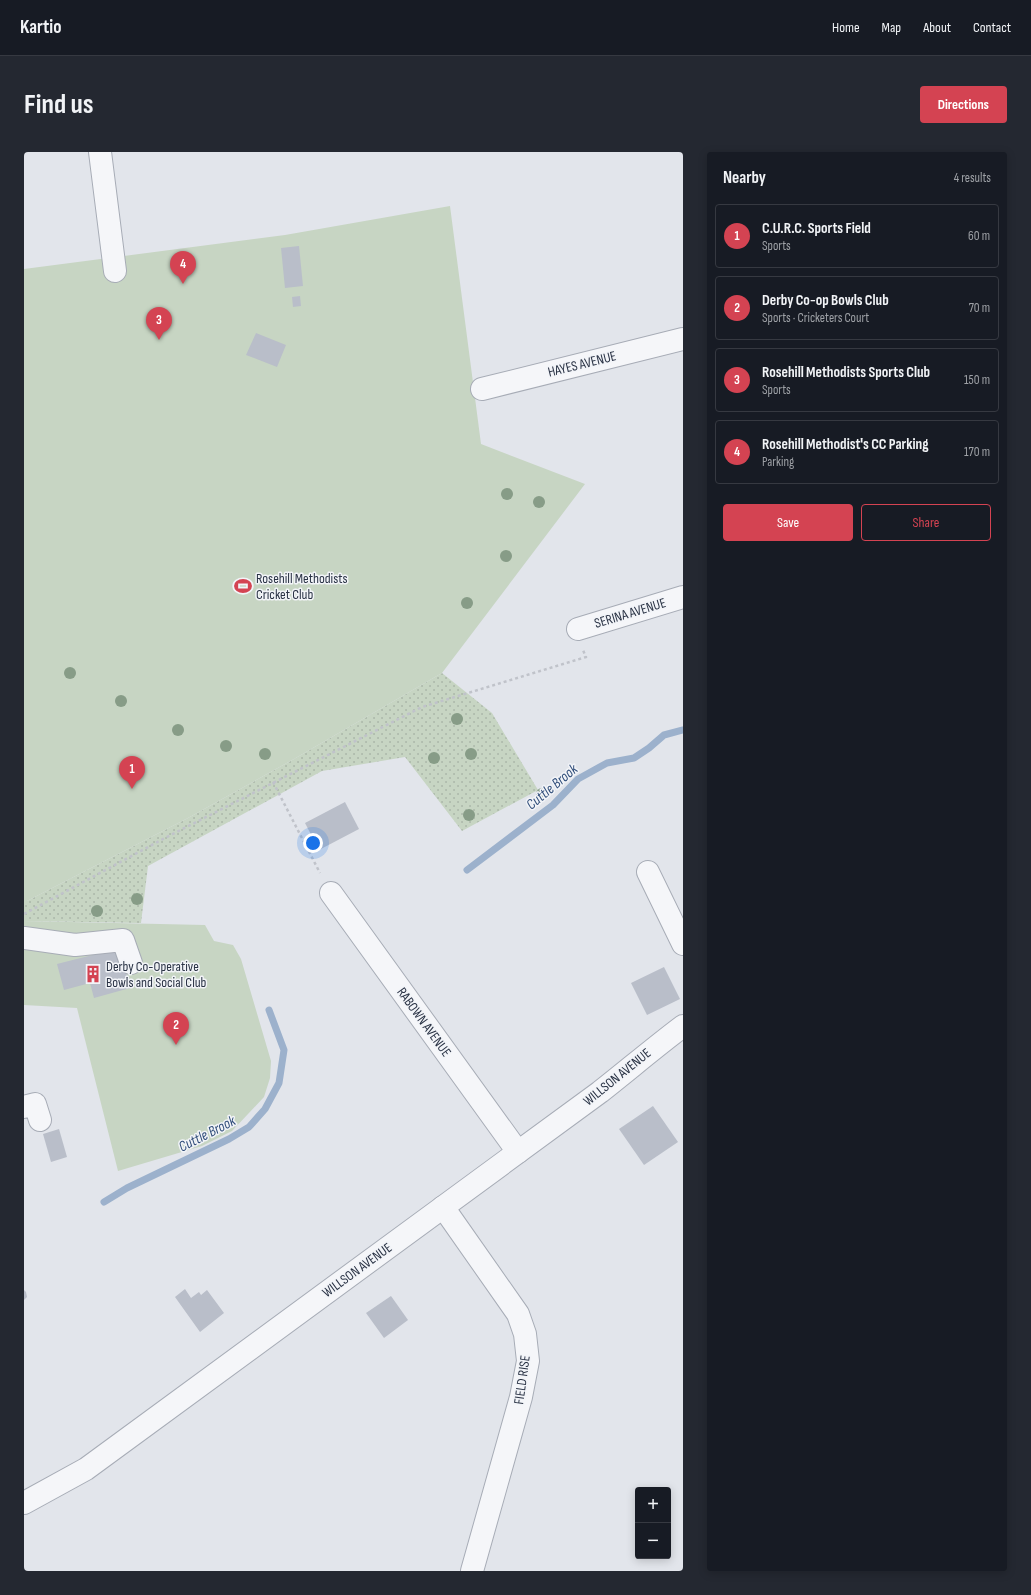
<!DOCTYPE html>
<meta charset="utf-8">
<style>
body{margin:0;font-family:"Sofia Sans Condensed",sans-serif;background:#242831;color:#f1f3f6}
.controls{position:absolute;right:12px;bottom:12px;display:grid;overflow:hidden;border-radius:4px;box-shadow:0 2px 10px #0003}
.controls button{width:36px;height:36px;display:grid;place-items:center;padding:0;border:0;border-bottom:1px solid #363941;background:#171b24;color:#f1f3f6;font:20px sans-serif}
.you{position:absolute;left:289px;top:691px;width:14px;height:14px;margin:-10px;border:3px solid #fff;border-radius:50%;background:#1a73e8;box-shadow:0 0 0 6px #1a73e833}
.badge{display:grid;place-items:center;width:26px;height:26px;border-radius:50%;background:#d44352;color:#fff;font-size:13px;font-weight:700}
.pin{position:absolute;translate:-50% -33px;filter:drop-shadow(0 1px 2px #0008)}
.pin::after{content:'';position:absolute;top:21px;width:14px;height:12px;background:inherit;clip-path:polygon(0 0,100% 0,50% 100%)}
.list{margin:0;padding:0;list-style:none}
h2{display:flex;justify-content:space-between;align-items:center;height:52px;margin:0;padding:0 16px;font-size:17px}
h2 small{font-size:13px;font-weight:400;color:#9ea1a6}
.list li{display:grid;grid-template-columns:26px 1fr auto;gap:12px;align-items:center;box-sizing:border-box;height:64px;margin:0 8px 8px;padding:0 8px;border:1px solid #363941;border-radius:4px}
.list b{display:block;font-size:15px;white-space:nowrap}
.list p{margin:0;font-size:13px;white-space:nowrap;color:#9ea1a6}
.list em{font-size:13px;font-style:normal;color:#9ea1a6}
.actions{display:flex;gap:8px;padding:12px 16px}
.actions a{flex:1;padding:9px 0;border:1px solid #d44352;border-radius:4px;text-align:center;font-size:14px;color:#d44352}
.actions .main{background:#d44352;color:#fff}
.map{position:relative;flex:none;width:659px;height:1419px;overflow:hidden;border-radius:4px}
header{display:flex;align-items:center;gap:24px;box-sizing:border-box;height:56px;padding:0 20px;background:#171b24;border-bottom:1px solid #363941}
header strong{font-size:19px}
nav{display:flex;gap:22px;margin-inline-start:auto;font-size:14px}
.intro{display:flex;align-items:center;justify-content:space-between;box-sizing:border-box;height:96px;padding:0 24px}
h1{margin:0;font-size:28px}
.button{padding:10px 18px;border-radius:4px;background:#d44352;color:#fff;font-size:14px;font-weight:700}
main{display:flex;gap:24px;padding:0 24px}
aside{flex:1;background:#171b24;border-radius:4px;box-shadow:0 2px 10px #0003}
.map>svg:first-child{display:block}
.grass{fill:url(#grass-dots)}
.pitch{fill:#c7d5c3}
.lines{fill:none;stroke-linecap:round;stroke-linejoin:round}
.stream{stroke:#9cb1cc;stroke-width:7}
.building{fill:#b9bec9}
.minor-casing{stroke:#a7acb6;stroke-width:24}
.path{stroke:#c0c3ca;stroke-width:2.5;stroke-dasharray:3 3;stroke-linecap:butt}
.minor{stroke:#f5f6f9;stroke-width:22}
.tree{fill:#879c87}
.labels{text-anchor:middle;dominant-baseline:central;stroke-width:3;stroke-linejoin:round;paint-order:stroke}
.street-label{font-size:14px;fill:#293244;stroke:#f2f4f8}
.poi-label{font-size:14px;fill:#293244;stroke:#f2f4f8;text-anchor:start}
.water-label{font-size:15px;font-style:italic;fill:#314e7a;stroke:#f2f4f8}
</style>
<header>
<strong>Kartio</strong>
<nav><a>Home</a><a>Map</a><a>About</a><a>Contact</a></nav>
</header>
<div class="intro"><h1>Find us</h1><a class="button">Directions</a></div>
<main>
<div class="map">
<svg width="659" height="1419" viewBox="0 0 659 1419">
<defs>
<pattern id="grass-dots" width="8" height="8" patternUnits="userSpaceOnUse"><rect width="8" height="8" fill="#c7d5c3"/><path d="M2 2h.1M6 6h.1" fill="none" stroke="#abb7a9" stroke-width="1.8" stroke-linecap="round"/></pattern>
</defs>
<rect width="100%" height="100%" fill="#e2e5eb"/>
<polygon class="grass" points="418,521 468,561 514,638 438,679 381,605 298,619 124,714 117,771 0,769 0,749 3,749 164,666 270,607"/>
<g class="pitch">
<polygon points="426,54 457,292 561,332 418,521 270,607 164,666 3,749 0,749 0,117 261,83"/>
<polygon points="0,769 181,773 190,789 209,793 217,807 247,909 246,926 240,945 208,979 178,994 94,1019 53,856 0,853"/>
</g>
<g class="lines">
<g class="stream">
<polyline points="443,718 529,653 554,627 583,611 610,606 625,596 640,583 659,578"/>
<polyline points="80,1050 103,1036 205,987 225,975 241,957 255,931 260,898 245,858"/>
</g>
</g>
<g class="building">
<polygon points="275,94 279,134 261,136 257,96"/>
<polygon points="276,144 277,154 269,155 268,145"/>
<polygon points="232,181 262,193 253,215 222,203"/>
<polygon points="321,650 335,677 295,698 281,671"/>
<polygon points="96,796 106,836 70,846 66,831 40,838 33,812"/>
<polygon points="640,815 656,847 623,863 607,831"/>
<polygon points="629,954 654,990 620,1013 595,977"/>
<polygon points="35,977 43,1005 27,1010 19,982"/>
<polygon points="161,1137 167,1146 175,1140 177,1143 183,1138 200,1161 176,1180 151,1145"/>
<polygon points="0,1138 2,1140 3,1145 0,1148"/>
<polygon points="367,1144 384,1168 360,1186 342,1161"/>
</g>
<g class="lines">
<g class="minor-casing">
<g id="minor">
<polyline points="76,0 91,119"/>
<polyline points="458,237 659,187"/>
<polyline points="554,477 659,445"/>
<polyline points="624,720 659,792"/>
<polyline points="307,741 494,1000"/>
<polyline points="0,786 51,793 99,788 107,811"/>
<polyline points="0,955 11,952 16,968"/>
<polyline points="419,1055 494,1162 501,1182 504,1209 497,1245 448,1419"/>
<path d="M0,1351L62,1317L576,940C604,918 631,895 659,874"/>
</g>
</g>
<g class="path">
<polyline points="249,630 296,721"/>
<polyline points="0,762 139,687 398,555 562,505 559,498"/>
</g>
<use href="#minor" class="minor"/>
</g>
<g class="tree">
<circle cx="483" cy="342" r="6"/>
<circle cx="515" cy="350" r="6"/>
<circle cx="482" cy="404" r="6"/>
<circle cx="443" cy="451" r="6"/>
<circle cx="46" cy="521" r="6"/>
<circle cx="97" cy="549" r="6"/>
<circle cx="433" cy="567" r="6"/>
<circle cx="154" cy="578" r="6"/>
<circle cx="202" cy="594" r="6"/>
<circle cx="241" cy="602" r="6"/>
<circle cx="447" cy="602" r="6"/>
<circle cx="410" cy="606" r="6"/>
<circle cx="518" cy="642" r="6"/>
<circle cx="445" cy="663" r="6"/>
<circle cx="113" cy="747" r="6"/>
<circle cx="73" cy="759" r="6"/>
</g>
<defs>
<g id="stadium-bare" transform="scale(1.38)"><path d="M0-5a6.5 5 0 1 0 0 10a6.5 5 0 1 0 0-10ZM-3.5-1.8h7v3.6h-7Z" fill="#d44352" stroke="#f2f4f8" stroke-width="2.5" paint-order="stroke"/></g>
<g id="building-bare" transform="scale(1.38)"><path d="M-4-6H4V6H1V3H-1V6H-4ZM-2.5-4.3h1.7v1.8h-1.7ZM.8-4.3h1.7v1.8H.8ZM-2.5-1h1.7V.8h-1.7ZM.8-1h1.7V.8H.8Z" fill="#d44352" stroke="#f2f4f8" stroke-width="2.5" paint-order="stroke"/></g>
</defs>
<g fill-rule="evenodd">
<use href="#stadium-bare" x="219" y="434"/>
<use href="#building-bare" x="69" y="822"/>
</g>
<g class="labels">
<g class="street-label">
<text transform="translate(558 212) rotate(-14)">HAYES AVENUE</text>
<text transform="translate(606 461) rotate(-17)">SERINA AVENUE</text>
<text transform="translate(400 870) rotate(54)">RABOWN AVENUE</text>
<text transform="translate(593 925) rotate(-39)">WILLSON AVENUE</text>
<text transform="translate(333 1118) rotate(-36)">WILLSON AVENUE</text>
<text transform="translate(498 1228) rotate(-82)">FIELD RISE</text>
</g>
<g class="poi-label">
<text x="232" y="426">Rosehill Methodists<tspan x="232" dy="16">Cricket Club</tspan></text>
<text x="82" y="814">Derby Co-Operative<tspan x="82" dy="16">Bowls and Social Club</tspan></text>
</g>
<g class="water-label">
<text transform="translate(528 635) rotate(-40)">Cuttle Brook</text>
<text transform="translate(183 982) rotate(-27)">Cuttle Brook</text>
</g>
</g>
</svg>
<div class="controls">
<button>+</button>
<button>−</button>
</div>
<div class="you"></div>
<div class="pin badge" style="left:108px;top:637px">1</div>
<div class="pin badge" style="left:152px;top:893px">2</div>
<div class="pin badge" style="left:135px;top:188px">3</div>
<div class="pin badge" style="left:159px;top:132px">4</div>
</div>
<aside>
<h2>Nearby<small>4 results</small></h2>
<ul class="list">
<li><span class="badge">1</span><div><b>C.U.R.C. Sports Field</b><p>Sports</p></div><em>60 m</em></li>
<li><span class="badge">2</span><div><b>Derby Co-op Bowls Club</b><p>Sports · Cricketers Court</p></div><em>70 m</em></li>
<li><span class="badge">3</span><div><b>Rosehill Methodists Sports Club</b><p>Sports</p></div><em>150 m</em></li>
<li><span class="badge">4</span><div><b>Rosehill Methodist's CC Parking</b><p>Parking</p></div><em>170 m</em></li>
</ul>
<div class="actions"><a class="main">Save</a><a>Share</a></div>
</aside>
</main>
